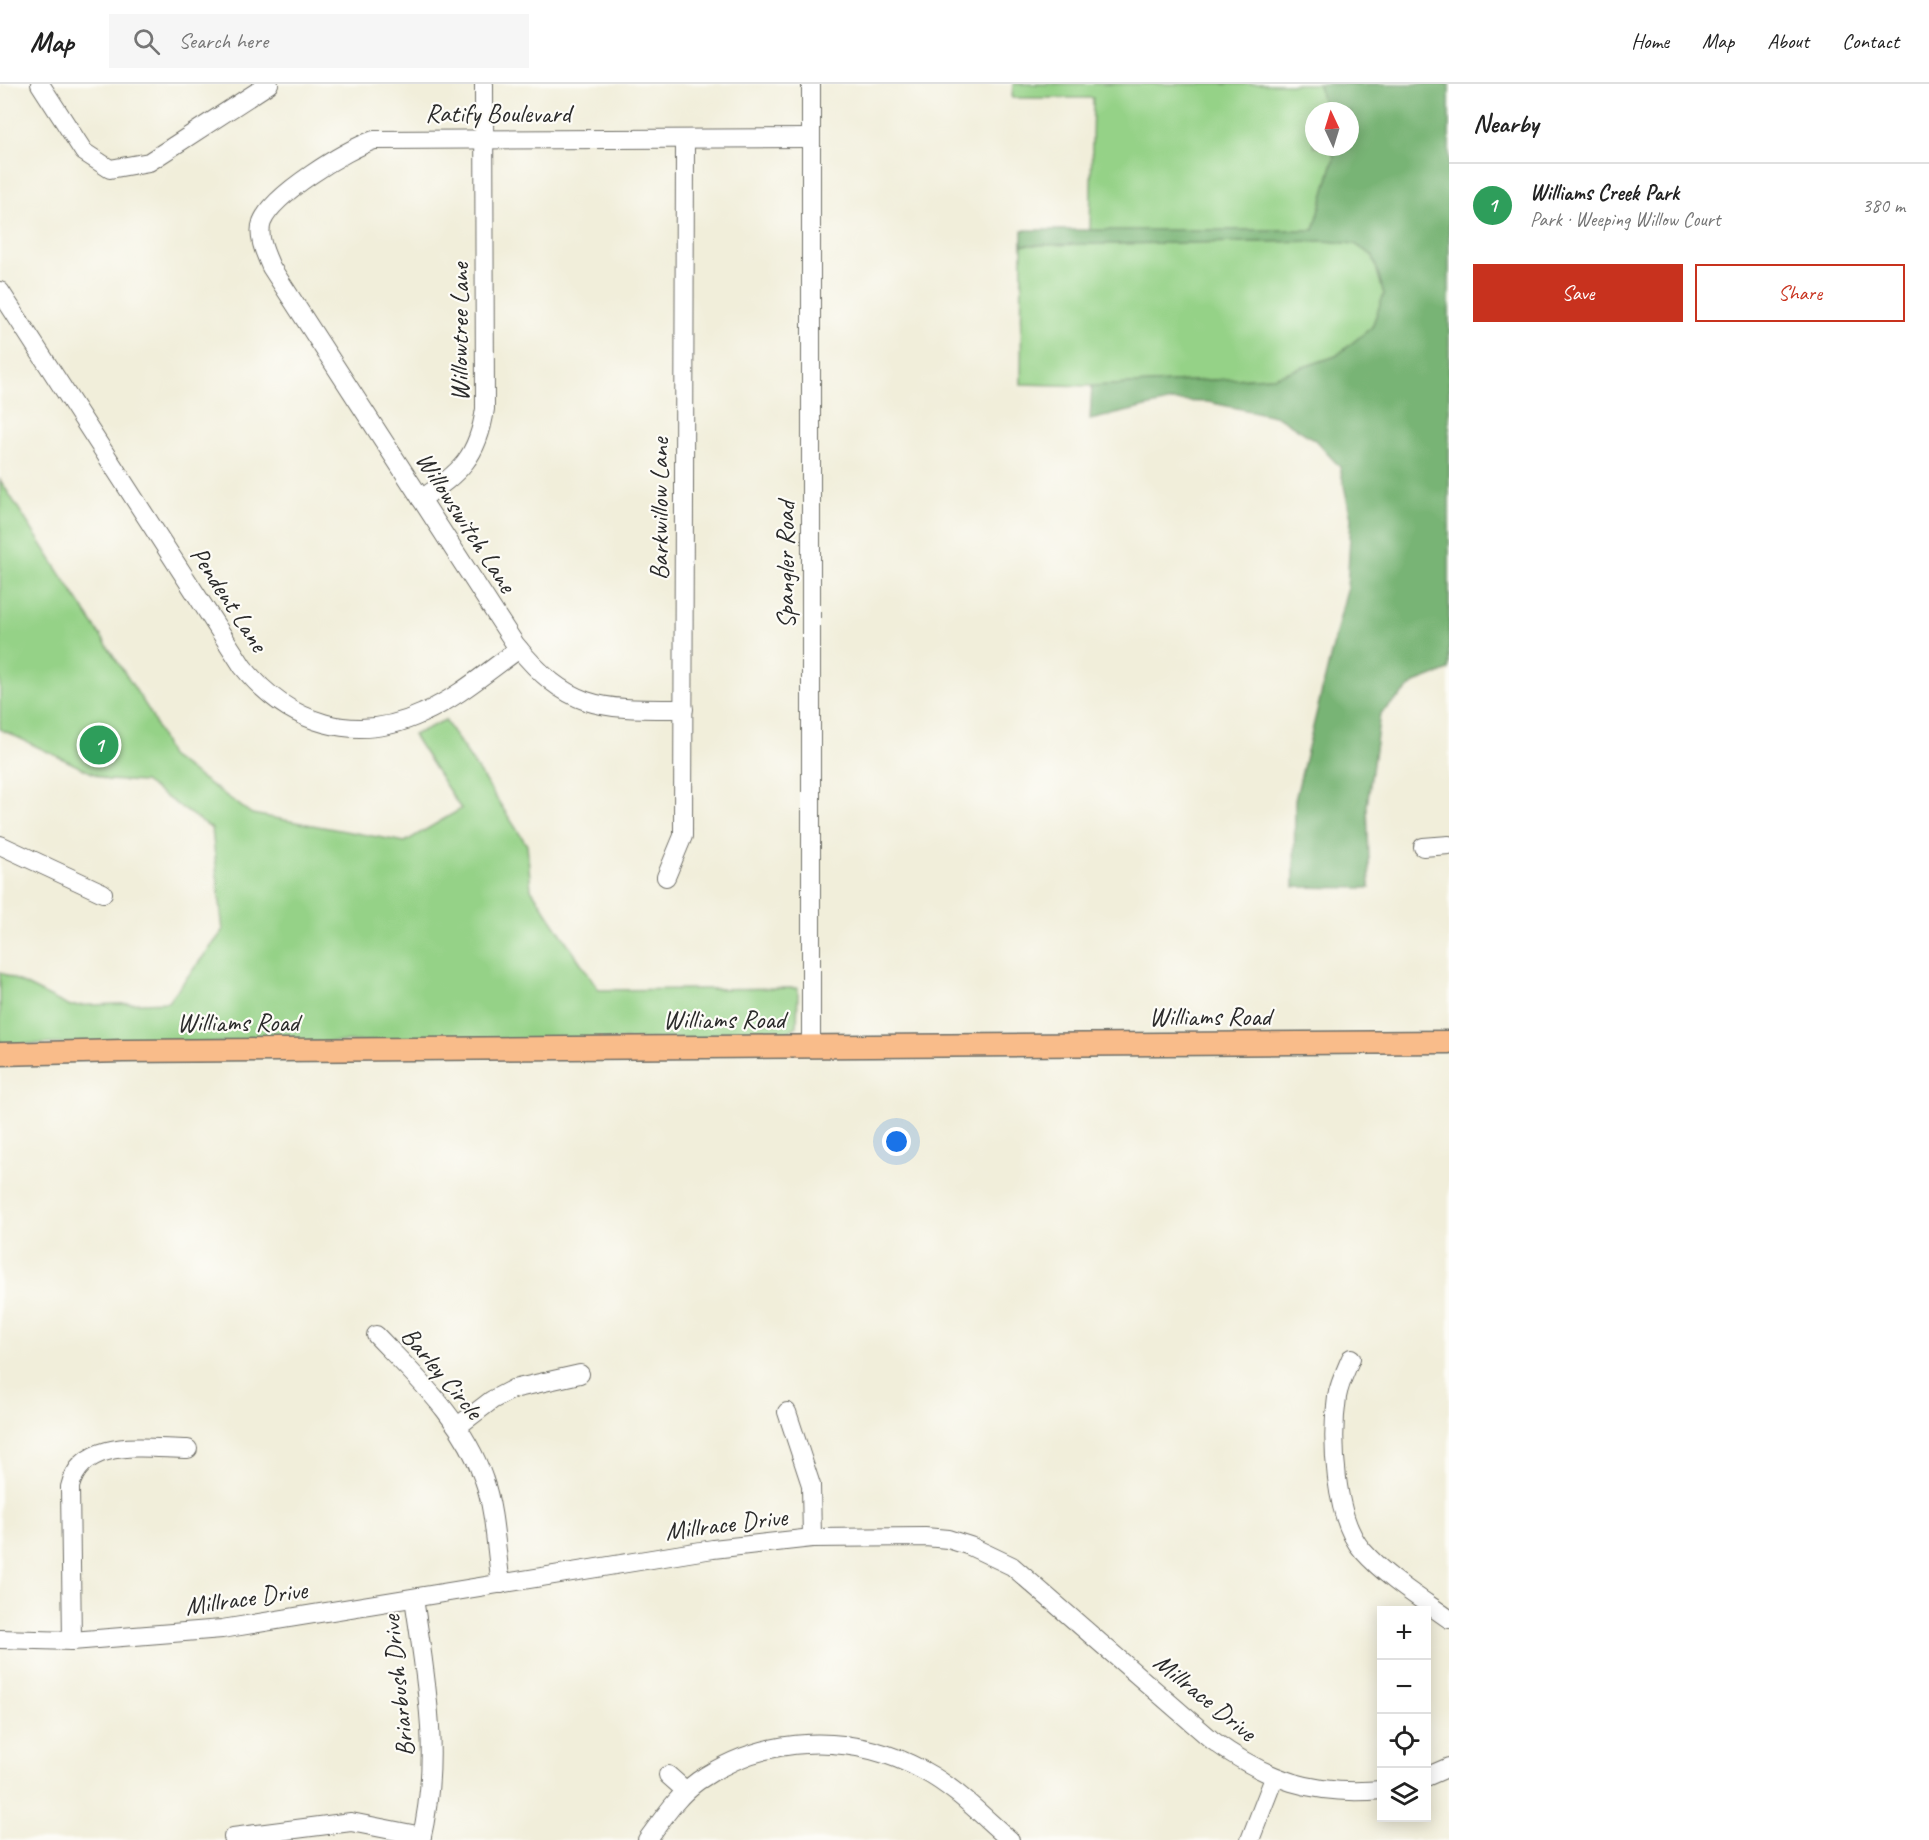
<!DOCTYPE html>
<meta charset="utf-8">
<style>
body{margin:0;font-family:Caveat,sans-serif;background:#f6f6f6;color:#222}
.controls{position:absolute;right:18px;bottom:18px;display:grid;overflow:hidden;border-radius:0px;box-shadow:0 3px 15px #0003}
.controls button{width:54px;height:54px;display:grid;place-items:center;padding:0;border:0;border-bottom:2px solid #e0e0e0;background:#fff;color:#222;font:30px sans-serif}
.compass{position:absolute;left:1305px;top:18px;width:54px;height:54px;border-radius:50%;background:#fff;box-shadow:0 3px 15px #0003;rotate:356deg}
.you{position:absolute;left:897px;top:1058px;width:21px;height:21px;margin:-15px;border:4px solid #fff;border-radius:50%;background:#1a73e8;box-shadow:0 0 0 9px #1a73e833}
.badge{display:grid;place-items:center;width:39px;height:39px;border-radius:50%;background:#c8321e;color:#fff;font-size:20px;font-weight:700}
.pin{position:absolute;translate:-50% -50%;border:3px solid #fff;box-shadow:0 2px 6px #0006}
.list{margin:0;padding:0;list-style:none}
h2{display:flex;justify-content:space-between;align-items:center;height:78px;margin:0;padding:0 24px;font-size:26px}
h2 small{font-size:20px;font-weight:400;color:#767676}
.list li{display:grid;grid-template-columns:39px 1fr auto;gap:18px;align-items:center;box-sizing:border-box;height:84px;padding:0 24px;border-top:2px solid #e0e0e0}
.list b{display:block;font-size:22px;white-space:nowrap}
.list p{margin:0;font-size:20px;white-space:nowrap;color:#767676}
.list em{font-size:20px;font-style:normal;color:#767676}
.actions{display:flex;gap:12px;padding:18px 24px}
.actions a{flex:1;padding:14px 0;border:2px solid #c8321e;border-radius:0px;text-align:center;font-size:21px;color:#c8321e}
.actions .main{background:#c8321e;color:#fff}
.icon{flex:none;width:33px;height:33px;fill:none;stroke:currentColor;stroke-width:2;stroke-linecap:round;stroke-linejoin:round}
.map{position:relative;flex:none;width:1449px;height:1756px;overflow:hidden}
header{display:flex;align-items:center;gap:36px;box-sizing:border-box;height:84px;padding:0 30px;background:#fff;border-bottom:2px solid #e0e0e0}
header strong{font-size:28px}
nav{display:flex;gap:33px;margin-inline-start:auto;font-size:21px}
.search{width:420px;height:54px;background:#f6f6f6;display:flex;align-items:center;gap:15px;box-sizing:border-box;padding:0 21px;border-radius:0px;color:#767676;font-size:22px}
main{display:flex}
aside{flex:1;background:#fff}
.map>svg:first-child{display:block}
.green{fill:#95d287;stroke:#607e59;stroke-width:1.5}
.forest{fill:#78b474;stroke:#527050;stroke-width:1.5}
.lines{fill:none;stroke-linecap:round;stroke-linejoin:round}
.minor-casing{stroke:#706f68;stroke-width:20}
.major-casing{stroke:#706f68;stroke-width:25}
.minor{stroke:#fff;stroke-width:18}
.major{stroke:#f9bc8a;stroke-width:22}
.labels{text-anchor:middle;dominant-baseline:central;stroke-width:4.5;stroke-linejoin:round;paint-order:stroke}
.street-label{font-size:26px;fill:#2b2b2b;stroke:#fdfcf7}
</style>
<header>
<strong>Map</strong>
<div class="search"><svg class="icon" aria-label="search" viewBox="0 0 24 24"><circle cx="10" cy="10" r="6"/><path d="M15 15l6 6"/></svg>Search here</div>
<nav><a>Home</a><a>Map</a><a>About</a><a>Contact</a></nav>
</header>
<main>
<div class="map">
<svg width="1449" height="1756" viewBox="0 0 1449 1756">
<rect width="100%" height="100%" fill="#fdfcf7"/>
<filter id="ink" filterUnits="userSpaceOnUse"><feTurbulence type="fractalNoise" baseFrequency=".0167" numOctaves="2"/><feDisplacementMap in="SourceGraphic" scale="12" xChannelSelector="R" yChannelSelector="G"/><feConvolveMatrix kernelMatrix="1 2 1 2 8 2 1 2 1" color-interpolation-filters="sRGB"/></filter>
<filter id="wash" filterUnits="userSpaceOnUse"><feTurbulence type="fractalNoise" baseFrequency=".008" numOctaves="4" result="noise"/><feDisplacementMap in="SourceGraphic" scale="24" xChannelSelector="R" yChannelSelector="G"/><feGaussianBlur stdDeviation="1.35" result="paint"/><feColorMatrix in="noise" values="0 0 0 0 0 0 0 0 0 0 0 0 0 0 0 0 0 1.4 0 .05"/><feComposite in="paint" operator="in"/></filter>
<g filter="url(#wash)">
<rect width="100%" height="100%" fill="#f1eeda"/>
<g class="green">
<polygon points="1013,0 1319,0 1324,27 1314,27 1314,63 1332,63 1334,74 1314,146 1090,147 1093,14 1012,14"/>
<polygon points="1326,157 1355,160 1373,172 1384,210 1372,243 1336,272 1274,293 1092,302 1021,300 1022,161"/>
<polygon points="0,396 150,628 170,672 252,730 405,758 461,725 413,651 445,636 527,761 531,805 599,906 798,904 797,942 778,955 0,960 0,888 68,922 168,918 223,847 212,745 144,698 107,696 0,645"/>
</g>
<polygon class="forest" points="1319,0 1449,0 1449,586 1415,599 1380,630 1367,722 1370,804 1294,803 1295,716 1347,505 1351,434 1340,383 1315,356 1279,333 1208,318 1172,317 1090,336 1092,302 1274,293 1336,272 1372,243 1384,210 1373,172 1355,160 1326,157 1022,161 1022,146 1314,146 1334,74 1332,63 1350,63 1350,27 1324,27"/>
</g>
<g filter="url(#ink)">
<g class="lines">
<g class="minor-casing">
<g id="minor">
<polyline points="40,0 84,68 110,85 149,78 269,0"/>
<path d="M0,207L243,583C289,640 355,661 423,629C457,614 488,587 519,565"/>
<path d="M421,415C460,389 478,373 485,325L484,0"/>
<path d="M684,625C602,625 570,628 515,560L271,183C265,169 257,152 262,138C273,110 346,66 374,56L810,54"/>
<polyline points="0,761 103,809"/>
<polyline points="1423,763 1449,761"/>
<polyline points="666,793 683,752 685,55"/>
<polyline points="811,963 811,0"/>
<path d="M376,1251C418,1295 464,1337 484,1396C495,1426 496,1468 501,1500"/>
<path d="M1351,1274C1346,1286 1339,1300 1337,1313C1331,1354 1334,1435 1363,1467C1387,1494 1420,1514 1449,1535"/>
<polyline points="787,1328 811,1401 812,1454"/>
<polyline points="458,1342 492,1316 513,1305 580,1290"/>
<path d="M414,1514C426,1598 441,1672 421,1756"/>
<path d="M0,1555L72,1557L222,1545L713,1465L812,1454L925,1453L948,1455L970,1462L1012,1482L1212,1656C1267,1696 1313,1712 1382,1706"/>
<path d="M72,1557L70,1403C82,1352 147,1365 188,1365"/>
<polyline points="668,1691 686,1707"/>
<polyline points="1426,1693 1449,1683"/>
<polyline points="233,1753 351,1738 422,1752"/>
<path d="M647,1756C662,1736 677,1712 698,1697C766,1650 852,1648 924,1687C956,1704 982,1732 1010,1756"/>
<polyline points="1250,1756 1274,1694"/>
</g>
</g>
<g class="major-casing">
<polyline id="major" points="0,970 123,967 1449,958"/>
</g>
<use href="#minor" class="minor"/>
<use href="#major" class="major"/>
</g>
</g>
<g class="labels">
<g class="street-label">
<text x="498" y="29">Ratify Boulevard</text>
<text transform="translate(459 248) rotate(-90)">Willowtree Lane</text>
<text transform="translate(659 425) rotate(-90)">Barkwillow Lane</text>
<text transform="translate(466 438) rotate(57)">Willowswitch Lane</text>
<text transform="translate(785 481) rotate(-90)">Spangler Road</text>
<text transform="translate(229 515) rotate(57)">Pendent Lane</text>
<text x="1210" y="932">Williams Road</text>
<text x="724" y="935">Williams Road</text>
<text x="238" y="938">Williams Road</text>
<text transform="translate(442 1289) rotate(50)">Barley Circle</text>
<text transform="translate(726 1440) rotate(-7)">Millrace Drive</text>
<text transform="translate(246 1514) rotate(-8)">Millrace Drive</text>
<text transform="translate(398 1602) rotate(-96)">Briarbush Drive</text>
<text transform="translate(1205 1613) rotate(39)">Millrace Drive</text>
</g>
</g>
</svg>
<div class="controls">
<button>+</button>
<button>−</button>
<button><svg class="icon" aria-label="locate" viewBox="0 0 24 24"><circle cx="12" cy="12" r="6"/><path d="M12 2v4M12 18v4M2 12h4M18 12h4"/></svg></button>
<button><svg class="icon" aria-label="layers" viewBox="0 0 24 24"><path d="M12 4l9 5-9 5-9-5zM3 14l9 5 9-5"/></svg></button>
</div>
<svg class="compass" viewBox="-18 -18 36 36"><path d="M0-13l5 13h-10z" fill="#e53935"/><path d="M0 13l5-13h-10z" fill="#767676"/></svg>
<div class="you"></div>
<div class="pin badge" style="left:99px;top:661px;background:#2e9e5b">1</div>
</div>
<aside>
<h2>Nearby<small></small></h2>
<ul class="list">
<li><span class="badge" style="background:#2e9e5b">1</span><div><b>Williams Creek Park</b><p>Park · Weeping Willow Court</p></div><em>380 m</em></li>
</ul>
<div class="actions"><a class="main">Save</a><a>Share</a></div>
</aside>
</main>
